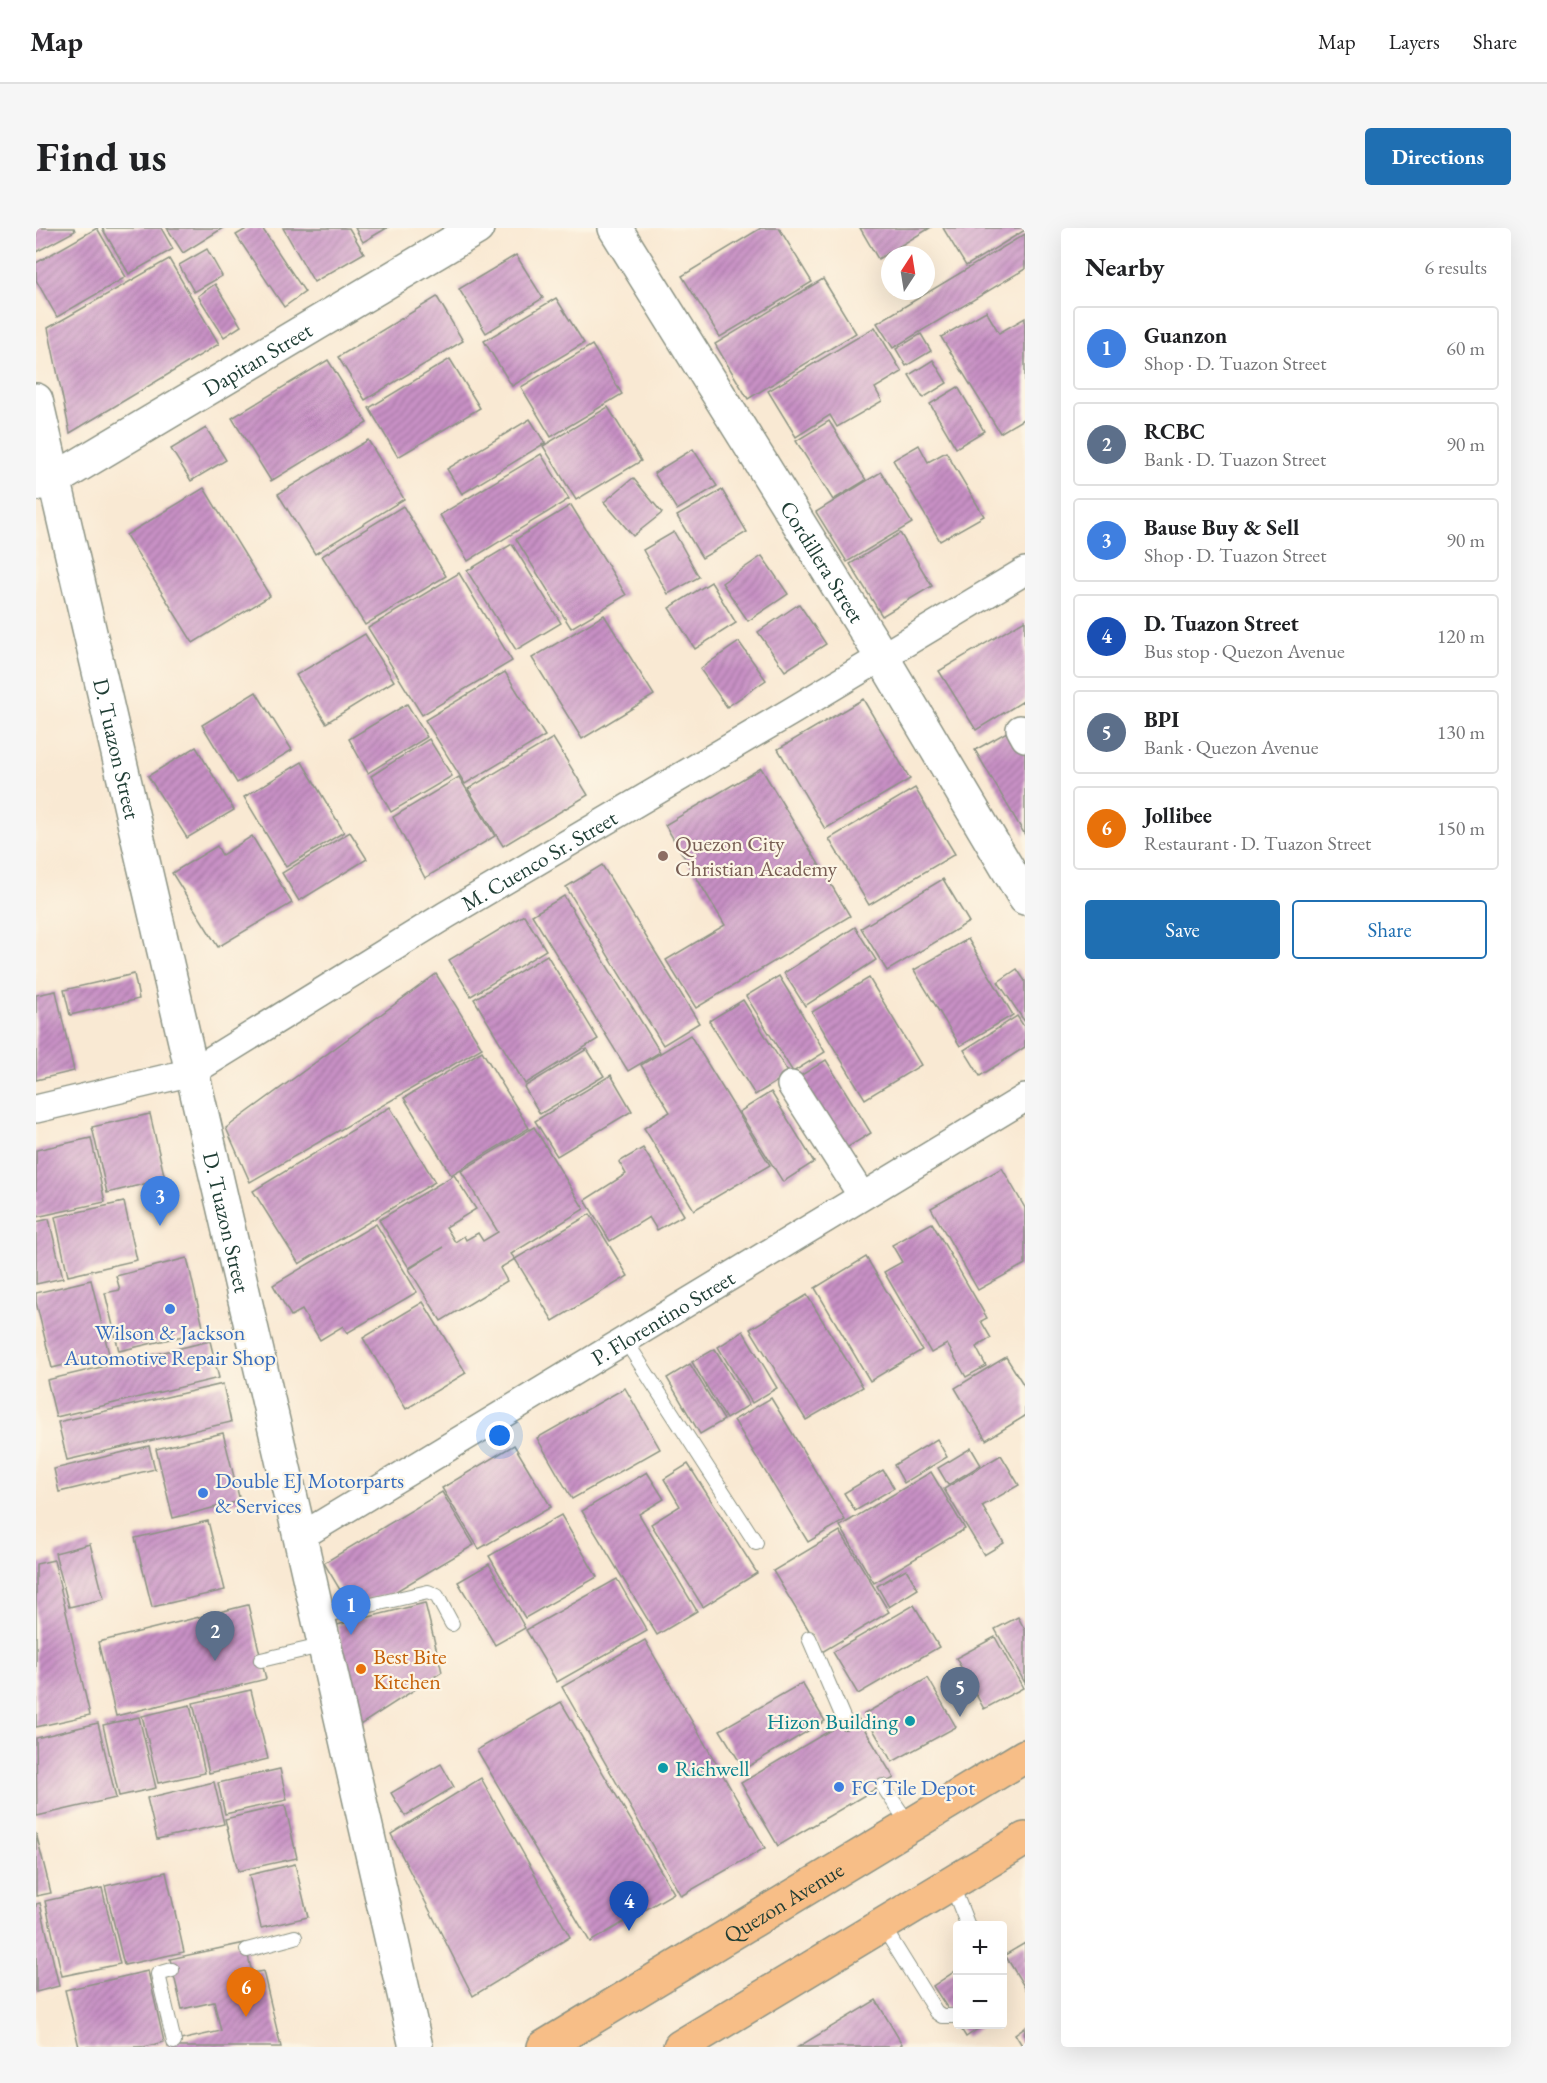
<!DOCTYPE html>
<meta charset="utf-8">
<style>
body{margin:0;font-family:"EB Garamond",serif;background:#f6f6f6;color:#202124}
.controls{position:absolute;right:18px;bottom:18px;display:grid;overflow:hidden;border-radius:6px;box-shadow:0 6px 24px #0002}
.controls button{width:54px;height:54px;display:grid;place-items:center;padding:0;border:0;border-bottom:2px solid #e0e0e0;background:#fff;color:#202124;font:30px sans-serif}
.compass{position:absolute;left:845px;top:18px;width:54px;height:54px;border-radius:50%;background:#fff;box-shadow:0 6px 24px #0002;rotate:12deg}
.you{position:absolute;left:464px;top:1208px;width:21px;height:21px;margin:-15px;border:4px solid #fff;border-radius:50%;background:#1a73e8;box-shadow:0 0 0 9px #1a73e833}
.badge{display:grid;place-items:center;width:39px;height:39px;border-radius:50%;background:#1f6fb2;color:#fff;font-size:20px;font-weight:700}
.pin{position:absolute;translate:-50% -50px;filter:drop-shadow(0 2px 3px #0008)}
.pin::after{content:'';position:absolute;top:32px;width:21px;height:18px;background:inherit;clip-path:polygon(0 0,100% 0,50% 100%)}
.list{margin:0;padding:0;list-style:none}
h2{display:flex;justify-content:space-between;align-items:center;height:78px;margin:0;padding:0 24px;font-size:26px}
h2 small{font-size:20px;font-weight:400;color:#757577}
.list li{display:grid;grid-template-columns:39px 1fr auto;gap:18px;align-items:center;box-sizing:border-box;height:84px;margin:0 12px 12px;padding:0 12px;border:2px solid #e0e0e0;border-radius:6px}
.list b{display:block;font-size:22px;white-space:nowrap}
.list p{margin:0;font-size:20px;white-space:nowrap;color:#757577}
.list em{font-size:20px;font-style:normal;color:#757577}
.actions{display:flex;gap:12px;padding:18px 24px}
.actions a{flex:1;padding:14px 0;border:2px solid #1f6fb2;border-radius:6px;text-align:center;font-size:21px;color:#1f6fb2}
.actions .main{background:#1f6fb2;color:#fff}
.map{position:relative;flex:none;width:989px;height:1819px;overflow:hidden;border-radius:6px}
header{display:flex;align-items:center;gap:36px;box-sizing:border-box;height:84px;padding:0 30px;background:#fff;border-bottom:2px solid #e0e0e0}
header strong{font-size:28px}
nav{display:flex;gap:33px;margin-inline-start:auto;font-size:21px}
.intro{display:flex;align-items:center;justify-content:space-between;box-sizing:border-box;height:144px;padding:0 36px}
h1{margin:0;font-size:42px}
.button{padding:15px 27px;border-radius:6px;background:#1f6fb2;color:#fff;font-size:21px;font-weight:700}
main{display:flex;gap:36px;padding:0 36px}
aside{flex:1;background:#fff;border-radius:6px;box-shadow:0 6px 24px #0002}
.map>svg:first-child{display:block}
.building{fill:url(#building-hatch)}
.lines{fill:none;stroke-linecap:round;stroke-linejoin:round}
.service-casing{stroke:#8c9384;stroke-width:16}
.minor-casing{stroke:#8c9384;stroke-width:30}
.tertiary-casing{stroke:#8c9384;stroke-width:36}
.primary-casing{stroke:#8c9384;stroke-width:36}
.service{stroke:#fff;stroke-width:14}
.minor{stroke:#fff;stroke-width:27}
.tertiary{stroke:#fff;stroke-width:33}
.primary{stroke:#f7be87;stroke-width:33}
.education-dot{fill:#8d6e63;stroke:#fcf5e5;stroke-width:2}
.shop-dot{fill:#3f7fe0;stroke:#fcf5e5;stroke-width:2}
.food-dot{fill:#e8710a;stroke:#fcf5e5;stroke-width:2}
.culture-dot{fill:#0f9aa8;stroke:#fcf5e5;stroke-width:2}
.labels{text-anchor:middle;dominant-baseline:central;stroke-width:4.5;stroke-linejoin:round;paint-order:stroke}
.street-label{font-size:22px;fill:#1f3d34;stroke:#fcf5e5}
.education-label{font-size:22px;fill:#785e54;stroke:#fcf5e5;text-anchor:start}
.shop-label{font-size:22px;fill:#366cbe;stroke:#fcf5e5;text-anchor:start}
.food-label{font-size:22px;fill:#c56008;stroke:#fcf5e5;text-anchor:start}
.culture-label{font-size:22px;fill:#0d838f;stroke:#fcf5e5;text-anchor:end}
</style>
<header>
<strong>Map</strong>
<nav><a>Map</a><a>Layers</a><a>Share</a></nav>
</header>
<div class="intro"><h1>Find us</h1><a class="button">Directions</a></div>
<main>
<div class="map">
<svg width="989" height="1819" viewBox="0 0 989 1819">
<defs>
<pattern id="building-hatch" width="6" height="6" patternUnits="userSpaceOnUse" patternTransform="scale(1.5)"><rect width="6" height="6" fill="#c890c5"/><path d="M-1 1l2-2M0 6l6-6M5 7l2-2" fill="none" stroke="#a277a1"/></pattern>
</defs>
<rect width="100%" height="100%" fill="#fcf5e5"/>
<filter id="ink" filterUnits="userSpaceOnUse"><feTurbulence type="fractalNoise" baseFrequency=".0167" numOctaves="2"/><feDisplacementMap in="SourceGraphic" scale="12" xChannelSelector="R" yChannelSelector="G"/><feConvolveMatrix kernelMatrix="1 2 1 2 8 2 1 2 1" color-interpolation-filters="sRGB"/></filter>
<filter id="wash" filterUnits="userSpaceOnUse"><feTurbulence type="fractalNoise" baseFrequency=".008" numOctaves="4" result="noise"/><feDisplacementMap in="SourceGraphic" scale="24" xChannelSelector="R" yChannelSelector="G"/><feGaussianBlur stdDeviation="1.35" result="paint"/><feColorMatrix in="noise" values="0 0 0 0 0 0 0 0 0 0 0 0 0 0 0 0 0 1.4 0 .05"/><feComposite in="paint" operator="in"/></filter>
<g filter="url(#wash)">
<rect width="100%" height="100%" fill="#f9e9d3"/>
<g id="blocks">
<g class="building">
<polygon points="0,0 38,0 39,3 0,24"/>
<polygon points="61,0 90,49 21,89 0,52 0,35"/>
<polygon points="66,0 125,0 137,21 93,46"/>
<polygon points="131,0 187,0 147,25"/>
<polygon points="212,0 226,0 269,64 248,79 200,7"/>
<polygon points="247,0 313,0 328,25 278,54"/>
<polygon points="319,0 351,0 327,14"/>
<polygon points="725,0 743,0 776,54 684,109 646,48"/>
<polygon points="824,0 894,0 842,31"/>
<polygon points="907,0 989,0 989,2 930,38"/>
<polygon points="989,6 989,41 857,120 841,95"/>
<polygon points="171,21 186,48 158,64 143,37"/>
<polygon points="480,27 507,70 450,105 423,61"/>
<polygon points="133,31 183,116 34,205 12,100"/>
<polygon points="787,51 820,105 712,171 679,116"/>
<polygon points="179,56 205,98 188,109 162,68"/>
<polygon points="401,69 427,113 329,172 302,129"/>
<polygon points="520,70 548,115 476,158 448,113"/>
<polygon points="950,83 963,105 989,90 989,190 964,205 905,109"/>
<polygon points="839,99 866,144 839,160 846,173 801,199 794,187 760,209 732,163"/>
<polygon points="885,106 895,123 870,138 860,121"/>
<polygon points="556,117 586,166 515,209 485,159"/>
<polygon points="414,131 444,180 362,229 333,180"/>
<polygon points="292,132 331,195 235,253 196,190"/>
<polygon points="897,132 911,155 887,170 873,147"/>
<polygon points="922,159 948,203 920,220 894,176"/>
<polygon points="572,179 605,233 540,272 507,218"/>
<polygon points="494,191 509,215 426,266 411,241"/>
<polygon points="793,193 830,252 797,272 760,213"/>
<polygon points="170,200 190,232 155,253 135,221"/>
<polygon points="332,212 368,271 279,326 242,266"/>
<polygon points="883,217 892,234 910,224 948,288 904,313 857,232"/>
<polygon points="657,221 681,258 641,282 618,245"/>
<polygon points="505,226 533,271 432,333 404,287"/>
<polygon points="845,244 876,295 811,334 780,284"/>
<polygon points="597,250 626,285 597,308 568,274"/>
<polygon points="168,260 234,368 157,415 90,307"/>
<polygon points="686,262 711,304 666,330 641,288"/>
<polygon points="535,277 590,367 535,400 480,311"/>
<polygon points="367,278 410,348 329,397 286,328"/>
<polygon points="638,304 663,349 632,366 607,322"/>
<polygon points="864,305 896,358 846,388 814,336"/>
<polygon points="476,316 525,395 480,422 431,343"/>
<polygon points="726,328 752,366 712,393 686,355"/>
<polygon points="423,345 476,433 386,487 332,400"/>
<polygon points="675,354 700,395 659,421 633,380"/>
<polygon points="763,376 790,416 749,443 722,404"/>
<polygon points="568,387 618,467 546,511 496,430"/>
<polygon points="989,392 989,472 940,502 903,443"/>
<polygon points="329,406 358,453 290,495 260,447"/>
<polygon points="703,414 730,452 691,479 664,441"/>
<polygon points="469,444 509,508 429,556 389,492"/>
<polygon points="220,464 256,522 201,555 166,497"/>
<polygon points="827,471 874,551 789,601 742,521"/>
<polygon points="371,476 391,509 332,545 313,511"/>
<polygon points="978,500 989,519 989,607 939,522"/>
<polygon points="517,510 552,567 467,618 432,561"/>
<polygon points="393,511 416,548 355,584 335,548"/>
<polygon points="160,519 198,582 151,610 112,548"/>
<polygon points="266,534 308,604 250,639 208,569"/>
<polygon points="725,540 814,688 660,780 630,732 689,697 629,597"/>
<polygon points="423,549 459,608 389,650 357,589"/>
<polygon points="879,560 919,626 833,677 793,611"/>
<polygon points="314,604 331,631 263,673 246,645"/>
<polygon points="216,608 256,675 182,719 136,645 181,618 186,627"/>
<polygon points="566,637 663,795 627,817 530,659"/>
<polygon points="907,651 933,694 851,743 825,700"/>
<polygon points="528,668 624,824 592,843 496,687"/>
<polygon points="488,687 510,722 435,768 413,732"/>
<polygon points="819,699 840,732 769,778 748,745"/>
<polygon points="932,711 977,787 924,818 878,742"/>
<polygon points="511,727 562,811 489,856 438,771"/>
<polygon points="981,741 989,753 989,794 962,754"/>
<polygon points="98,746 103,771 34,787 28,762"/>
<polygon points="400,746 446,820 214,954 190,900"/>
<polygon points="743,748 789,824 757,844 710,768"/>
<polygon points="833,750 885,837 829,871 776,784"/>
<polygon points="20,763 38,843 0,852 0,767"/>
<polygon points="707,772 753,846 719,867 673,793"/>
<polygon points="981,788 989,800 989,819 944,848 928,822"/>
<polygon points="654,807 734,937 658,982 608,900 634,884 605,837"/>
<polygon points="551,821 568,848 504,886 488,859"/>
<polygon points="446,823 493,900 415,947 368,870"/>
<polygon points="790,832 835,905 804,924 759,851"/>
<polygon points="575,847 596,883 521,928 499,893"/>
<polygon points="735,864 778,934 747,954 703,884"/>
<polygon points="354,879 399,954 263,1036 217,963"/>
<polygon points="114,886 129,951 71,965 56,899"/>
<polygon points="498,899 548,981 475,1026 479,1031 464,1040 471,1053 405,1093 373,1041 408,1019 373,1040 343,992 418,947 440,981 410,999 419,1014 428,1008 430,1012 442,1005 447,1013 462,1004 425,943"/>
<polygon points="55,910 69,974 0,989 0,922"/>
<polygon points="607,920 648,987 621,1002 613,989 574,1013 549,972 590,946 583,934"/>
<polygon points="966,940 989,980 989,1036 942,1062 895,980"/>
<polygon points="88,974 101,1032 32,1048 19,989"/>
<polygon points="554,986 592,1048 517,1093 479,1031"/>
<polygon points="13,991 27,1050 0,1056 0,994"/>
<polygon points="896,995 951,1090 945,1093 955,1110 940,1119 950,1138 930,1149 911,1116 895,1125 848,1044 866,1034 856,1017"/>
<polygon points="340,996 381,1064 311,1105 307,1098 284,1112 266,1082 255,1088 237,1057"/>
<polygon points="830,1029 886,1122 834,1153 779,1060"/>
<polygon points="151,1030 168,1103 83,1123 69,1065 84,1062 80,1048"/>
<polygon points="55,1052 73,1126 16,1140 0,1074 0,1065"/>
<polygon points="771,1067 827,1159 770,1192 714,1101"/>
<polygon points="387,1074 430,1145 370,1181 327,1110"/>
<polygon points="707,1103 741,1160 716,1175 682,1119"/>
<polygon points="174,1113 183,1150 20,1189 11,1152"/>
<polygon points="679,1121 713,1177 690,1191 656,1134"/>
<polygon points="970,1129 989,1159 989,1188 950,1212 919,1160"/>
<polygon points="654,1136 688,1192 664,1206 631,1150"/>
<polygon points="187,1156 195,1194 31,1232 22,1194"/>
<polygon points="589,1160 624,1221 536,1271 501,1210"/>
<polygon points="735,1170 809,1292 772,1314 698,1192"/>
<polygon points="187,1205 204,1273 137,1290 120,1221"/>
<polygon points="901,1211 911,1229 868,1255 858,1237"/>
<polygon points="478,1217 515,1279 443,1321 406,1260"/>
<polygon points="113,1218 119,1241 23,1264 18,1241"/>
<polygon points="935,1220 945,1237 912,1257 902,1240"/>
<polygon points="965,1227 983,1257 946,1278 968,1315 948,1327 908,1261"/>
<polygon points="652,1236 721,1345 667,1379 615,1296 644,1278 628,1251"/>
<polygon points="847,1242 858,1260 819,1283 808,1265"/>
<polygon points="611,1244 628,1271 603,1286 661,1383 621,1407 546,1283"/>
<polygon points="895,1244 929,1301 838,1355 804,1298"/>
<polygon points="406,1264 438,1317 357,1365 313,1377 288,1335"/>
<polygon points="525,1287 561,1349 489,1390 453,1328"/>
<polygon points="172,1293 189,1362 116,1379 99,1310"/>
<polygon points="804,1303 853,1384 786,1424 737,1343"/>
<polygon points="54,1316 68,1371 33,1379 19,1325"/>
<polygon points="18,1332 54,1487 0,1499 0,1336"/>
<polygon points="453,1336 489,1400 459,1417 422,1354"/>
<polygon points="870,1341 882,1361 853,1379 841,1358"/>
<polygon points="581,1351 611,1403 521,1454 490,1402"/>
<polygon points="389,1375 406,1444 324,1497 301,1397"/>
<polygon points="212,1377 230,1451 80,1488 62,1414"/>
<polygon points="878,1377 903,1419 822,1466 797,1424"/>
<polygon points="982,1389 989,1402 989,1455 959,1401"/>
<polygon points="959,1409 987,1460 948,1481 920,1430"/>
<polygon points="609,1412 729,1620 645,1668 526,1459"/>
<polygon points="892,1450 920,1499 856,1534 828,1486"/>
<polygon points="766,1455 789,1493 708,1541 684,1502"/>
<polygon points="215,1462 232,1531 173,1545 157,1475"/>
<polygon points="525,1474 638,1665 554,1714 441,1522"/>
<polygon points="154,1477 169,1545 122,1555 106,1488"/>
<polygon points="820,1487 858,1550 742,1618 705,1555"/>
<polygon points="103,1489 120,1560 83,1568 67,1497"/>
<polygon points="62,1495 80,1570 1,1588 0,1510"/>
<polygon points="405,1536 418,1559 369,1588 355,1565"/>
<polygon points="244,1541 251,1572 189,1586 182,1555"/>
<polygon points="445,1550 534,1709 437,1768 355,1606"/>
<polygon points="178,1554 188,1596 121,1611 111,1570"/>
<polygon points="249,1577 261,1630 202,1643 189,1591"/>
<polygon points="0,1605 15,1665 0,1668"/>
<polygon points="259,1636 272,1689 225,1700 213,1647"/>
<polygon points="130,1644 148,1724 88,1737 69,1658"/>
<polygon points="66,1660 84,1736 26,1748 9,1673"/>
<polygon points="4,1675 23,1758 0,1764 0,1676"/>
<polygon points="209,1715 216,1745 227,1743 245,1819 132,1819 131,1815 185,1803 178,1774 146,1781 134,1731"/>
<polygon points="989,1715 989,1760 969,1727"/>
<polygon points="921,1742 921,1795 897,1758"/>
<polygon points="112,1743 128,1814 108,1819 43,1819 29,1762"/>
<polygon points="840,1772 866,1816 862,1819 762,1819"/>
<polygon points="922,1796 949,1796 930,1809"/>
<polygon points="989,1799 989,1819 987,1819 979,1806"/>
</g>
</g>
</g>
<g filter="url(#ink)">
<use href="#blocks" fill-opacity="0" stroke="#8c9384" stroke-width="1.5"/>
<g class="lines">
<g class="service-casing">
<g id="service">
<polyline points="589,1112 720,1315"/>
<polyline points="282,1389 392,1364 401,1368 416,1396"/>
<polyline points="773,1410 809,1494"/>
<polyline points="225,1432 289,1417"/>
<polyline points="847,1558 874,1598"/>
<polyline points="915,1655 932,1698"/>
<polyline points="846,1697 900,1784 906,1788 917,1788"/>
<polyline points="211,1722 259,1709"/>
<polyline points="136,1742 122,1746 138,1814"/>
</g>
</g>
<g class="minor-casing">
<g id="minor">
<polyline points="984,501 989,510"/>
<polyline points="755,857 826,968"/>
<path id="s1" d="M0,881L156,844L410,687L756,483L989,343"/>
<path id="s2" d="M264,1309L989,870"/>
</g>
</g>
<g class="tertiary-casing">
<g id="tertiary">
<path id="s3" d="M579,0L846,429L989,670"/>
<path id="s4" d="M0,172L264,1309L380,1819"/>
<path id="s5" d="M0,256L18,252L441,0"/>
</g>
</g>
<g class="primary-casing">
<g id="primary">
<path id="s6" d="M508,1819L989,1528"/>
<polyline points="644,1819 989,1611"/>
</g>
</g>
<use href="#service" class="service"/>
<use href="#minor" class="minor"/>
<use href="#tertiary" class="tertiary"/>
<use href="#primary" class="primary"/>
</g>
</g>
<circle class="education-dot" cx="627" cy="628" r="6"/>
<g class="shop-dot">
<circle cx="134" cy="1081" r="6"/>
<circle cx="167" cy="1265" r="6"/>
<circle cx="803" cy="1559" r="6"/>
</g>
<circle class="food-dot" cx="325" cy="1441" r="6"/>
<g class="culture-dot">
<circle cx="874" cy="1493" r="6"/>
<circle cx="627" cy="1540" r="6"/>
</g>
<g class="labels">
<g class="street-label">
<text stroke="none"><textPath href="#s5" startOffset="255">Dapitan Street</textPath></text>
<text stroke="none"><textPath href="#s3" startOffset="393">Cordillera Street</textPath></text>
<text stroke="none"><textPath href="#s4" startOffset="358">D. Tuazon Street</textPath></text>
<text stroke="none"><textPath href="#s1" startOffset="567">M. Cuenco Sr. Street</textPath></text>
<text stroke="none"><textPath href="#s4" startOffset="844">D. Tuazon Street</textPath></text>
<text stroke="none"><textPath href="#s2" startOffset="424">P. Florentino Street</textPath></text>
<text stroke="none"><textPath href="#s6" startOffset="280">Quezon Avenue</textPath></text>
</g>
<g class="education-label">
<text x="639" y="615">Quezon City<tspan x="639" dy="25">Christian Academy</tspan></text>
</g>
<g class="shop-label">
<text x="134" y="1104" text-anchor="middle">Wilson &amp; Jackson<tspan x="134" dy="25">Automotive Repair Shop</tspan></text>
<text x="179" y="1252">Double EJ Motorparts<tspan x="179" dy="25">&amp; Services</tspan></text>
<text x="815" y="1559">FC Tile Depot</text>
</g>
<g class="food-label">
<text x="337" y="1428">Best Bite<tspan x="337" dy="25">Kitchen</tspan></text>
</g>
<g class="culture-label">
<text x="862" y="1493">Hizon Building</text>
<text x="639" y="1540" text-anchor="start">Richwell</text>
</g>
</g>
</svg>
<div class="controls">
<button>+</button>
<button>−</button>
</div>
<svg class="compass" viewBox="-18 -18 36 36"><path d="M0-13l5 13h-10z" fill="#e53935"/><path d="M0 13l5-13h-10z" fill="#757577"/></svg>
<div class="you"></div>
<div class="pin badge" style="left:315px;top:1407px;background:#3f7fe0">1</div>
<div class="pin badge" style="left:179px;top:1433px;background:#5c6f8a">2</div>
<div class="pin badge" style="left:124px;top:998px;background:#3f7fe0">3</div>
<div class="pin badge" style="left:593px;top:1703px;background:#1a4fb4">4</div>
<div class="pin badge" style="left:924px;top:1489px;background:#5c6f8a">5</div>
<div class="pin badge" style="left:210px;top:1789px;background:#e8710a">6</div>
</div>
<aside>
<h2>Nearby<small>6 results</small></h2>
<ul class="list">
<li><span class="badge" style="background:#3f7fe0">1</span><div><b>Guanzon</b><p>Shop · D. Tuazon Street</p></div><em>60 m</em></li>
<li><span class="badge" style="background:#5c6f8a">2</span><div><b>RCBC</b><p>Bank · D. Tuazon Street</p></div><em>90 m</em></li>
<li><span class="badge" style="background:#3f7fe0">3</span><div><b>Bause Buy &amp; Sell</b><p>Shop · D. Tuazon Street</p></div><em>90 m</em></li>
<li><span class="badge" style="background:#1a4fb4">4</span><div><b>D. Tuazon Street</b><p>Bus stop · Quezon Avenue</p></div><em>120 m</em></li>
<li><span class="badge" style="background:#5c6f8a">5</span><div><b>BPI</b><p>Bank · Quezon Avenue</p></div><em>130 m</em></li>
<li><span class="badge" style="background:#e8710a">6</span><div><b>Jollibee</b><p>Restaurant · D. Tuazon Street</p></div><em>150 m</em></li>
</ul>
<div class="actions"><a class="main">Save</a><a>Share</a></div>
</aside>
</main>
